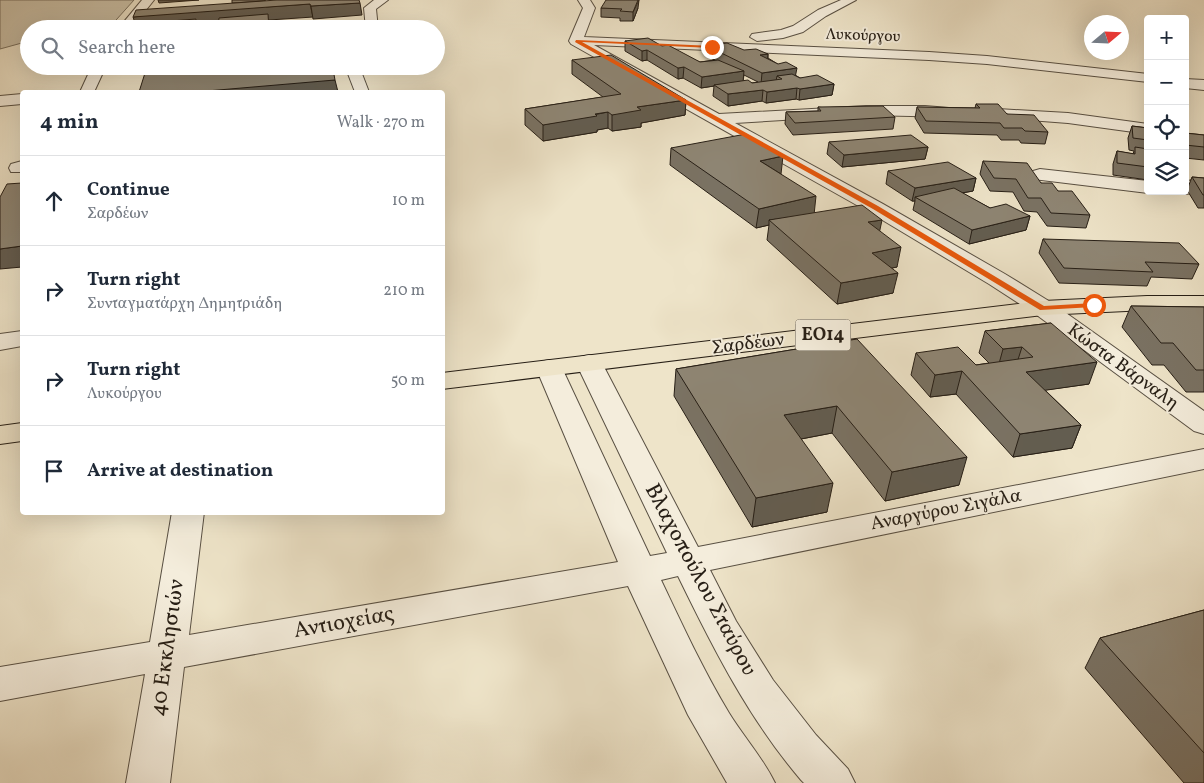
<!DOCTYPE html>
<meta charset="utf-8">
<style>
body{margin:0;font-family:Vollkorn,serif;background:#f6f6f7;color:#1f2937}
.controls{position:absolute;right:15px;top:15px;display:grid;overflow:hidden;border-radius:5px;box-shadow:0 5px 20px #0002}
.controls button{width:45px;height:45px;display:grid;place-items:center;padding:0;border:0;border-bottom:1px solid #e0e1e3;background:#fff;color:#1f2937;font:25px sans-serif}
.compass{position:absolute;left:1084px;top:15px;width:45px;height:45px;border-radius:50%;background:#fff;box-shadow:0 5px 20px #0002;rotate:71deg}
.stop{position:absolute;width:15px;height:15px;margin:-11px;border:4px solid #ea580c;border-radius:50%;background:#fff}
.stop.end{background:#ea580c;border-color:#fff;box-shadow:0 1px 5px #0008}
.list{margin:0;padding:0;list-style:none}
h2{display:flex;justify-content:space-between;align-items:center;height:65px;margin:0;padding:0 20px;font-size:21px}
h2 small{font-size:16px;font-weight:400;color:#747a83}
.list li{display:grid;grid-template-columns:32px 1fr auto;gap:15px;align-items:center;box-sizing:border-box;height:90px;padding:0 20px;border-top:1px solid #e0e1e3}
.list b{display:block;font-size:19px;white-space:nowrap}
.list p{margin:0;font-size:16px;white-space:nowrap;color:#747a83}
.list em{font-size:16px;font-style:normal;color:#747a83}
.icon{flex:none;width:28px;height:28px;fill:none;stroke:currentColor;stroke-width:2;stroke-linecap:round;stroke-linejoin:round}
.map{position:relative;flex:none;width:1204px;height:783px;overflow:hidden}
.search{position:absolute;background:#fff;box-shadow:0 5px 20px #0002;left:20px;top:20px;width:425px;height:55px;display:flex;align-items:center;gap:12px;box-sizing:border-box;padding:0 18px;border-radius:28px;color:#747a83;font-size:19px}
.panel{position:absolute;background:#fff;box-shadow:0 5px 20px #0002;left:20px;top:90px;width:425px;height:425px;border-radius:5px}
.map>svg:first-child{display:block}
.green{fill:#ccc3ab;stroke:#7a7160}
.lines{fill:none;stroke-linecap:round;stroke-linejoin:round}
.minor-casing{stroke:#595043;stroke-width:2}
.major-casing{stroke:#271f16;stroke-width:2}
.minor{fill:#f4eddc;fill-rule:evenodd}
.major{fill:#eee4c9;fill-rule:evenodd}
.wall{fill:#7a7263;stroke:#271f16;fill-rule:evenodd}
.shaded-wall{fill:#635d50;stroke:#271f16}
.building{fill:#8e8573;stroke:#271f16}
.route{fill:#ea580c}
.labels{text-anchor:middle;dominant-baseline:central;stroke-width:4;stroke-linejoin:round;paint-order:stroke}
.far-street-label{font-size:16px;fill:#271f16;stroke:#f4eddc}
.shield{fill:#f4eddc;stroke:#645d51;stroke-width:1}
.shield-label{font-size:18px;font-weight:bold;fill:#271f16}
.street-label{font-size:19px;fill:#271f16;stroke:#f4eddc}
.near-street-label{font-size:22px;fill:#271f16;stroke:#f4eddc}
</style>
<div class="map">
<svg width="1204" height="783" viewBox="0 0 1204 783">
<rect width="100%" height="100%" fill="#eee4c9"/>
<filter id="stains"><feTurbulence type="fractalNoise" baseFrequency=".004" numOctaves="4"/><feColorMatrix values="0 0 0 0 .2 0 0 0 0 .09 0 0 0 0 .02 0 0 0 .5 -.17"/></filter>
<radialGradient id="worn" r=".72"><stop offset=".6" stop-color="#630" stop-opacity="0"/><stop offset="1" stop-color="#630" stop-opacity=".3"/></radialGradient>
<polygon class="green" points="0,0 134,0 108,29 29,29 29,41 0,49"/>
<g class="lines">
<g class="minor-casing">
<g id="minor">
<polygon points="142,0 154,0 131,29 118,29"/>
<polygon points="374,0 388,0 376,9 378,29 366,29 364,8"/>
<polygon points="578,0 590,0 595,8 584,37 929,52 987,56 1148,74 1148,82 987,64 929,60 594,45 719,114 866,106 925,106 961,109 963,112 961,115 955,117 866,115 735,123 883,204 1005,274 1052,303 1204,411 1204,434 1194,431 1034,313 989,284 869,212 571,44 569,41 583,8"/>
<polygon points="841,0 856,0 826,16 803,32 783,38 757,41 750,37 752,34 781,30 793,26 818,10"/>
<polygon points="92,66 106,66 94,92 80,92"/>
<polygon points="345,66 359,66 369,92 355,92"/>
<polygon points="1185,79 1204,80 1204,90 1185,88"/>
<polygon points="22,94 22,104 0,106 0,96"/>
<polygon points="998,109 1068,113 1148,124 1148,134 1068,123 992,117 990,114 992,111"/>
<polygon points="22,161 22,172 11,172 9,168 11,164"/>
<polygon points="1040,169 1148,181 1148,191 1154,191 1148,193 1033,179 1031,175 1033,171"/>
<polygon points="1192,180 1204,180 1204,192 1185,194 1178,192 1185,191 1185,182"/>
<polygon points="22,331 22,346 0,350 0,334"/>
<path d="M589,355L598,357L602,363L698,547L1204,449V469L710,570L736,621L773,680L816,735L848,769L855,783H804L801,780C749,719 713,648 678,576L661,580C682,624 703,670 729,713C743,736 763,758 775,783H727L688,715L628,586L184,667L170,783H126L145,674L0,701V667L150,642L172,512H204L189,635L618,562L536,368L540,362L549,360L558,362L562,368L650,556L667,553L576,363L580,357Z"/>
</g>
</g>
<g class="major-casing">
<g id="major">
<polygon points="1147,296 1204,296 1204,310 1147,310 1043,315 442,389 442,373 1043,301"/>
<polygon points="22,423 22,441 0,444 0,426"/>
</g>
</g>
<use href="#minor" class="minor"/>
<use href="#major" class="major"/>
</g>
<g class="wall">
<polygon points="601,8 638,8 633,21 620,21 620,18 601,17"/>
<path d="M625,41L662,46L700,62L715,60L706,56L707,46L768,54V58L800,78L834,84L832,95L799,100L796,99L766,103L762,101L728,106L713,96L714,86L701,88L683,78L678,79L647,60L642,61L625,51ZM744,75L758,82L752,83L743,81Z"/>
<polygon points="572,60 686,100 685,115 641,123 641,127 612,131 608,128 597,130 597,132 543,141 525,125 525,109 603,97 572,74"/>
<polygon points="976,104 1007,114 1048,132 1045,144 1021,143 1019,140 1001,140 997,135 924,133 915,118 917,107 975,108"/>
<polygon points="818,107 895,117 893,129 793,135 785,124 786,112 818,111"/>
<polygon points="1132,126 1148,128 1148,180 1113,175 1113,164 1117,151 1133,154 1134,151 1129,150 1128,138"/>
<polygon points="1185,133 1204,135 1204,160 1185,158"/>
<polygon points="829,142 928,147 925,159 842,167 827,154"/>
<polygon points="671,148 781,174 814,213 880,231 897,267 892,268 893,293 837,304 767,240 769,225 756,228 670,165"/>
<polygon points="983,161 1041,183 1058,191 1090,215 1086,228 1047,226 1037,212 1024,211 1013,192 990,191 980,174"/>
<polygon points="888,171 976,178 973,191 962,193 990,208 1030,216 1026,230 969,244 913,210 915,201 912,201 886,184"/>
<polygon points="1192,177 1204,178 1204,208 1198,208 1187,190"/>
<polygon points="1043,239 1199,264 1192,279 1151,277 1147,286 1059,283 1039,253"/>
<polygon points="1131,306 1204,307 1204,392 1186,392 1164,365 1152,365 1122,327"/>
<polygon points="1051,323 1089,384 1045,390 1081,425 1072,448 1013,457 956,394 930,397 911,375 916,353 976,365 989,363 979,353 985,331"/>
<polygon points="857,339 959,485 885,501 832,433 801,439 827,512 752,527 674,396 676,369"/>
<polygon points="1204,610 1204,783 1184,783 1085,668 1100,638"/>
</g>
<g class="shaded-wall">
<polygon points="158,0 199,0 159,3"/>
<polygon points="265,0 266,7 310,4 313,17 269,20 270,29 269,29 268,20 198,25 199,29 137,29 133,17"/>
<polygon points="639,0 638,8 633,21 633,12"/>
<polygon points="360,3 362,15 313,19 311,6"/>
<polygon points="647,50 647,60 642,61 642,51"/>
<polygon points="768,54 767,64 760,55"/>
<polygon points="150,66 276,66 153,76"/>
<polygon points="280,66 283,79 335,80 338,92 195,92"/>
<polygon points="684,67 683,78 678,79 678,68"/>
<polygon points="797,68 795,78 777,76 776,81 761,84 762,73"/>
<polygon points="744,71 743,82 714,85 714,86 701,88 702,77"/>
<polygon points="834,84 832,95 799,100 800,89"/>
<polygon points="797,88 796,99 766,103 767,92"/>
<polygon points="763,90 762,101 728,106 728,94"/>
<polygon points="686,100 685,115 641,123 641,127 612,131 612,115 637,107"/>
<polygon points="608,112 608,128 597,130 597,132 543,141 543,125"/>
<polygon points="928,147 925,159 842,167 844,155"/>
<polygon points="783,156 781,174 760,161"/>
<polygon points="976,178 973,191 921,200 915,197 915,201 912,201 915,188"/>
<polygon points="816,196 814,215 769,220 769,225 756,228 759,209"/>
<polygon points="1030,216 1026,230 969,244 972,230"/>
<polygon points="882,220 878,239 868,222"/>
<polygon points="22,246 22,267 0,269 0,249"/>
<polygon points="901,247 897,267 868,273 872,253"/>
<polygon points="898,273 893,293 837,304 841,283"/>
<polygon points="1022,347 1015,369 997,371 1003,349"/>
<polygon points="1097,362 1089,384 1019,394 1026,372"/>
<polygon points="962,371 956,394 930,397 935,375"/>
<polygon points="837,406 832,433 780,443 784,415"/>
<polygon points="1081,425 1072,448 1013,457 1020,434"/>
<polygon points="967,457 959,485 885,501 892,472"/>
<polygon points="833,483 827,512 752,527 756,498"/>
</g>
<g class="building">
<polygon points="232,0 265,0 265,1 232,3"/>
<polygon points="277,0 359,0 360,3 311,6 310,4 133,17 136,10"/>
<polygon points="606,0 638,0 633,12 620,11 622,9 601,8"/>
<polygon points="268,14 269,29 143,29 145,23 196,19 195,28 218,26 219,18"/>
<polygon points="648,38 662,46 668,45 700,62 718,60 744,71 702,77 684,67 678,68 647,50 642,51 625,41"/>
<polygon points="727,43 744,50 756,49 768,54 760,55 778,64 786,62 797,68 762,73 707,46"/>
<polygon points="611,55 686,100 637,107 641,110 612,115 608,112 595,114 597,116 543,125 525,109 621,94 572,60"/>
<polygon points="227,66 244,66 244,68 262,66 280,66 281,73 333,69 335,80 195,92 139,92 145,73"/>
<polygon points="792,74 800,78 817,75 834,84 800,89 797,88 767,92 763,90 728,94 714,85 748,80 752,83 782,79 777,76"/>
<polygon points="976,104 998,104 1007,114 1034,115 1048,132 1025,131 1022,128 1004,128 1000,123 926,121 917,107 980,108"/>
<polygon points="883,106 895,117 795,123 786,112 821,111 818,107"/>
<polygon points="1132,126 1148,128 1148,140 1133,138"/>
<polygon points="1185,133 1204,135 1204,147 1185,145"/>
<polygon points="746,134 783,156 760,161 816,196 759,209 671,148"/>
<polygon points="911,135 928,147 844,155 829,142"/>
<polygon points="1135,147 1148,149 1148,167 1117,163 1117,151 1135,154"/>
<polygon points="983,161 1027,163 1041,183 1052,183 1058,191 1072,191 1090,215 1051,213 1041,198 1028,198 1016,179 994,178"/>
<polygon points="948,162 976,178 915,188 888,171"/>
<polygon points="1192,177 1204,178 1204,195 1203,195"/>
<polygon points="22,183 22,246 0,249 0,197 7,184"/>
<polygon points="954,188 990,208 1006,204 1030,216 972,230 915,197"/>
<polygon points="862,205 882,220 868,222 901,247 872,253 898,273 841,283 769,220"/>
<polygon points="1043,239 1179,243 1199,264 1145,262 1153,272 1064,268"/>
<polygon points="1131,306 1204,307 1204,370 1196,370 1173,343 1161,343"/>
<polygon points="1051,323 1097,362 1026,372 1081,425 1020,434 962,371 935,375 916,353 958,347 976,365 1033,357 1022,347 1003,349 985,331"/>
<polygon points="857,339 967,457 892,472 837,406 784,415 833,483 756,498 676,369"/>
<polygon points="1204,610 1204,753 1100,638"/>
</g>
<polygon class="route" points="576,40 714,46 712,48 582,42 878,206 1044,306 1094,303 1097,305 1094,307 1040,310 873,209 575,42"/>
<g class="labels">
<g class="far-street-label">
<text transform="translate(863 36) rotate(2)">Λυκούργου</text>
</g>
<rect class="shield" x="795.5" y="319.5" width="55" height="31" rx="4"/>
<g class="shield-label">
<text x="823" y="335">ΕΟ14</text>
</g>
<g class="street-label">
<text transform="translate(748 344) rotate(-7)">Σαρδέων</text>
<text transform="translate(1123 367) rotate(36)">Κώστα Βάρναλη</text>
<text transform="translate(946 510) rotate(-11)">Αναργύρου Σιγάλα</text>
</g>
<g class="near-street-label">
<text transform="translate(700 580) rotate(62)">Βλαχοπούλου Σταύρου</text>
<text transform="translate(344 623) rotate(-10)">Αντιοχείας</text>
<text transform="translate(168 648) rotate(-82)">40 Εκκλησιών</text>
</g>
</g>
<rect width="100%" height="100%" filter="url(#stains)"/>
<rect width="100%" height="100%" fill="url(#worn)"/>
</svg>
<div class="controls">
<button>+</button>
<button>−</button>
<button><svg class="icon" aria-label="locate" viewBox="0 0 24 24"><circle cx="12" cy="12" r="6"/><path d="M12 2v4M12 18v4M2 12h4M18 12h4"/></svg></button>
<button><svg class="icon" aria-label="layers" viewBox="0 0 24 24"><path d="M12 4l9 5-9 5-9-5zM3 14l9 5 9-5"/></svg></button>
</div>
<svg class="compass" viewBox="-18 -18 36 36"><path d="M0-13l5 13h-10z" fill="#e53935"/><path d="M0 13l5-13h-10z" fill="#747a83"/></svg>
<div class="stop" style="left:1094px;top:305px"></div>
<div class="stop end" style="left:712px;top:47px"></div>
<div class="search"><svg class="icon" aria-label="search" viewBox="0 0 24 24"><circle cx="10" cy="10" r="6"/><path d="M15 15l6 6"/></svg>Search here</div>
<section class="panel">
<h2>4 min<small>Walk · 270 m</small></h2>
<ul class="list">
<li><svg class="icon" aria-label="ahead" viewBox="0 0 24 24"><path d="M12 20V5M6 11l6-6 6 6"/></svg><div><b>Continue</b><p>Σαρδέων</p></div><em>10 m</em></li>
<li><svg class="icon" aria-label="right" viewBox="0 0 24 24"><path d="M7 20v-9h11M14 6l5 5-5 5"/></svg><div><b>Turn right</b><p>Συνταγματάρχη Δημητριάδη</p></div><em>210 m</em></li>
<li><svg class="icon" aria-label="right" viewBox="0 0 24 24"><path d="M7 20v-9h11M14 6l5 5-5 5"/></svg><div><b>Turn right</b><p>Λυκούργου</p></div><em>50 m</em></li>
<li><svg class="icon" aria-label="arrive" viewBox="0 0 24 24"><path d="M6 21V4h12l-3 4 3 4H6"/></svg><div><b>Arrive at destination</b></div></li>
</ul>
</section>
</div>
